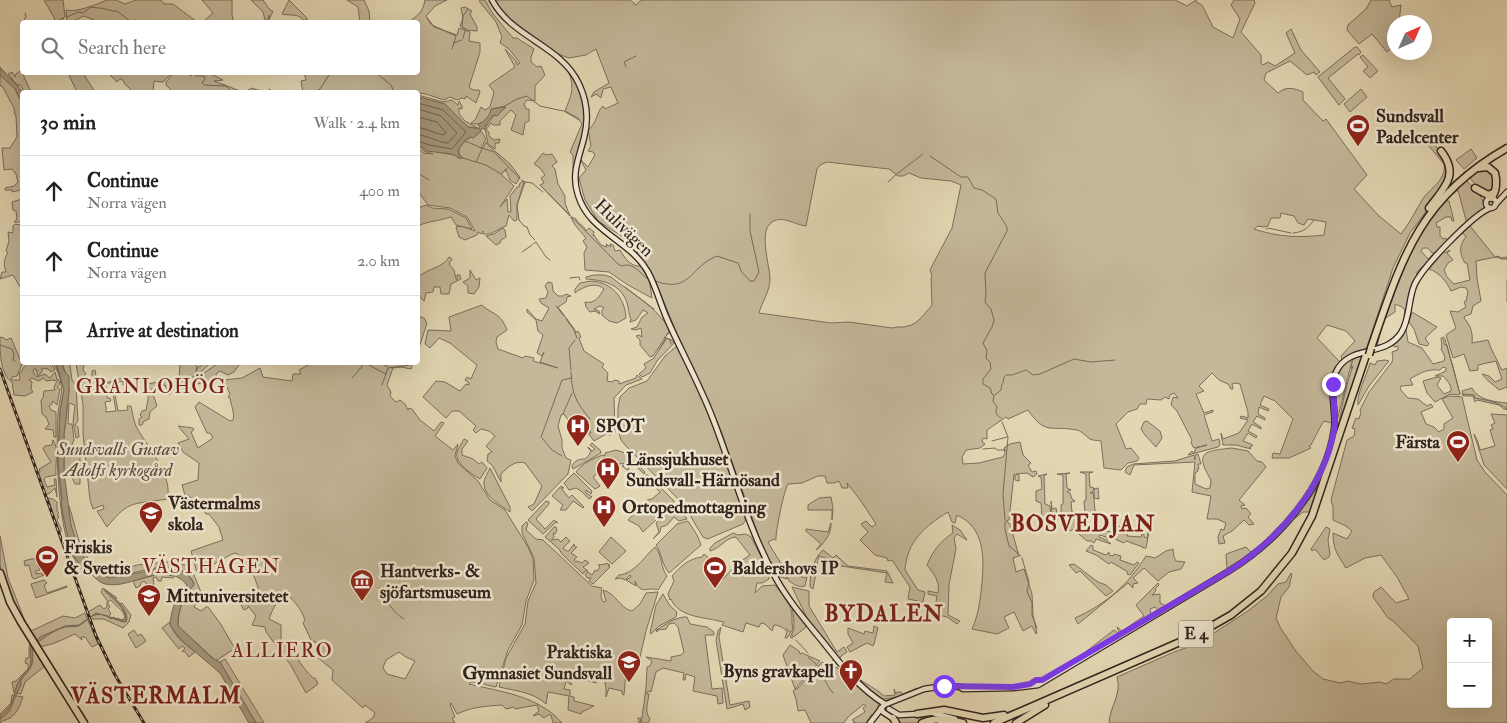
<!DOCTYPE html>
<meta charset="utf-8">
<style>
body{margin:0;font-family:"IM FELL Double Pica",serif;background:#f6f6f6;color:#222}
.controls{position:absolute;right:15px;bottom:15px;display:grid;overflow:hidden;border-radius:5px;box-shadow:0 5px 20px #0002}
.controls button{width:45px;height:45px;display:grid;place-items:center;padding:0;border:0;border-bottom:1px solid #e0e0e0;background:#fff;color:#222;font:25px sans-serif}
.compass{position:absolute;left:1387px;top:15px;width:45px;height:45px;border-radius:50%;background:#fff;box-shadow:0 5px 20px #0002;rotate:45deg}
.stop{position:absolute;width:15px;height:15px;margin:-11px;border:4px solid #7c3aed;border-radius:50%;background:#fff}
.stop.end{background:#7c3aed;border-color:#fff;box-shadow:0 1px 5px #0008}
.list{margin:0;padding:0;list-style:none}
h2{display:flex;justify-content:space-between;align-items:center;height:65px;margin:0;padding:0 20px;font-size:21px}
h2 small{font-size:16px;font-weight:400;color:#767676}
.list li{display:grid;grid-template-columns:32px 1fr auto;gap:15px;align-items:center;box-sizing:border-box;height:70px;padding:0 20px;border-top:1px solid #e0e0e0}
.list b{display:block;font-size:19px;white-space:nowrap}
.list p{margin:0;font-size:16px;white-space:nowrap;color:#767676}
.list em{font-size:16px;font-style:normal;color:#767676}
.icon{flex:none;width:28px;height:28px;fill:none;stroke:currentColor;stroke-width:2;stroke-linecap:round;stroke-linejoin:round}
.map{position:relative;flex:none;width:1507px;height:723px;overflow:hidden}
.search{position:absolute;background:#fff;box-shadow:0 5px 20px #0002;left:20px;top:20px;width:400px;height:55px;display:flex;align-items:center;gap:12px;box-sizing:border-box;padding:0 18px;border-radius:5px;color:#767676;font-size:19px}
.panel{position:absolute;background:#fff;box-shadow:0 5px 20px #0002;left:20px;top:90px;width:400px;height:275px;border-radius:5px}
.map>svg:first-child{display:block}
.green{fill:#c5b89a;stroke:#7b6e5c;fill-rule:evenodd}
.water{fill:#a69a80;stroke:#776a59}
.lines{fill:none;stroke-linecap:round;stroke-linejoin:round}
.shore{stroke:#6c5e4f;stroke-width:1}
.stream{stroke:#776a59;stroke-width:1}
.secondary-casing{stroke:#31231e;stroke-width:7}
.highway-casing{stroke:#31231e;stroke-width:9}
.secondary{stroke:#ede5ce;stroke-width:4.5}
.highway{stroke:#e3d7b3;stroke-width:6}
.rail-casing{stroke:#31231e;stroke-width:3}
.rail{stroke:#ede5ce;stroke-width:1;stroke-dasharray:4;stroke-linecap:butt}
.highway-bridge-casing{stroke:#31231e;stroke-width:9;stroke-linecap:butt}
.highway-bridge{stroke:#e3d7b3;stroke-width:6}
.route{stroke:#7c3aed;stroke-width:6}
.labels{text-anchor:middle;dominant-baseline:central;stroke-width:5;stroke-linejoin:round;paint-order:stroke}
.shield{fill:#ede5ce;stroke:#695d53;stroke-width:1}
.shield-label{font-size:16px;font-weight:bold;fill:#31231e}
.poi-label{font-size:18px;font-weight:bold;fill:#31231e;stroke:#ede5ce;text-anchor:start}
.street-label{font-size:18px;fill:#31231e;stroke:#ede5ce}
.park-label{font-size:18px;font-style:italic;fill:#56483d;stroke:#ede5ce}
.quarter-label{font-size:20px;letter-spacing:1px;fill:#7a1f14;stroke:#ede5ce}
.district-label{font-size:22px;font-weight:bold;letter-spacing:1px;fill:#7a1f14;stroke:#ede5ce}
</style>
<div class="map">
<svg width="1507" height="723" viewBox="0 0 1507 723">
<rect width="100%" height="100%" fill="#e3d7b3"/>
<filter id="stains"><feTurbulence type="fractalNoise" baseFrequency=".004" numOctaves="4"/><feColorMatrix values="0 0 0 0 .2 0 0 0 0 .09 0 0 0 0 .02 0 0 0 .5 -.17"/></filter>
<radialGradient id="worn" r=".72"><stop offset=".6" stop-color="#630" stop-opacity="0"/><stop offset="1" stop-color="#630" stop-opacity=".3"/></radialGradient>
<g class="green">
<polygon points="44,0 63,0 65,17 59,20 57,22 52,22 55,19"/>
<path d="M106,0H116L125,4L136,0H161L164,4H173L197,22H94V20L84,16L71,22H67L66,10C75,13 99,4 106,0Z"/>
<polygon points="202,0 232,0 232,15 234,22 207,22 205,20 213,13"/>
<polygon points="251,0 263,0 270,10 273,11 269,20 269,15 268,20 265,20 263,12"/>
<path d="M289,0L307,18V20H303C299,13 289,16 282,14Z"/>
<polygon points="347,0 364,0 369,11 370,22 360,22 358,7"/>
<path d="M425,0H447L435,6L426,16L434,27L457,35L459,28L470,32L469,41L480,43V52L469,87L473,90H479L480,92L476,103L466,96L465,99L462,98L457,100L450,97L444,100L426,94L411,92H303L301,81L306,80L304,73L418,72V22H409C418,15 423,12 425,0Z"/>
<path d="M481,0H485L493,14L513,38H517C523,43 529,45 534,49L531,57V62L537,67L541,66L545,75L535,86V101L527,100L524,104L526,109H529V121L525,123L523,135L511,130L516,115L511,110L500,121V125H493L491,123L486,130L489,132V136L494,140L500,139L499,143H495V149L488,144L485,128L494,115L496,116L505,106L491,109C490,119 480,127 471,123L475,120L481,107L485,110L490,107L494,92L489,85L515,67L505,49L517,62V65L520,63L509,49L500,43L502,37L496,22L479,1Z"/>
<path d="M493,0H630L636,5L641,0H1175L1187,6L1196,0V2L1202,5L1213,27L1233,38L1240,19L1231,5L1234,0H1254L1255,3L1241,32L1261,55V63L1263,65L1268,62L1275,66L1295,53L1286,33L1291,29L1301,50L1320,72L1316,75L1314,72L1307,75L1290,61L1266,73L1264,80L1278,93C1286,86 1294,88 1303,92V100L1323,121L1326,119L1367,175L1354,189L1379,216L1401,234C1409,224 1415,212 1422,200C1429,189 1447,180 1444,164L1423,139H1418L1412,144L1411,143L1425,133L1443,155L1449,164L1444,187L1410,233L1393,268L1366,350L1354,352L1342,360L1341,356L1355,341L1346,331L1327,325L1317,338L1340,362C1324,378 1331,402 1332,423L1324,421C1322,423 1313,441 1311,445L1309,446L1311,448L1289,458H1272L1273,453L1280,454L1293,419L1275,401L1264,396L1260,405L1269,409L1268,411L1259,407L1258,414L1265,418V420L1257,416L1253,422L1261,427V429L1252,424L1248,431L1257,436L1256,438L1248,433L1243,441L1253,445L1251,447H1249L1251,449L1236,445H1223L1221,434V433L1223,439L1239,433L1248,420L1240,418L1241,416L1248,418V412L1240,384L1236,383L1232,384L1233,389H1231L1228,384L1219,380L1212,373L1199,386L1204,391L1196,394L1204,413L1213,410V412L1204,415L1212,441L1219,439L1220,445L1218,447L1188,455L1192,451L1194,453L1196,448L1207,445L1194,448L1191,443L1192,440L1177,411L1171,405L1173,397L1178,398L1174,393L1170,395L1169,399L1165,397L1161,400L1147,399L1146,404H1140L1137,409L1128,412L1116,424L1126,449L1131,448L1139,458L1137,461L1128,463L1121,470L1104,468L1101,441C1097,440 1094,441 1090,439C1085,436 1082,431 1077,430C1050,425 1046,436 1028,410L1008,419L1006,417L987,430V439L983,438L982,442L985,444L980,448L966,450L962,457L963,464L979,463L1003,457L1005,453L1004,448L1010,444L1020,442L1023,455L1031,463L1028,465L1032,472L1036,471L1037,474L1033,477L1027,473L1016,474L1019,475V481L1015,480V474H1014L1009,520L1006,521L1010,524L1019,556L1013,558L1016,572L1024,569L1032,594L1033,615L1037,633L1036,634L1032,626L1023,631L1014,612L1004,617L1009,628L997,634L972,629C979,614 980,599 982,583C984,557 985,528 957,515L955,523L952,522L948,512C925,526 907,541 905,570L918,590L925,592L923,602L908,599L910,587L892,560L888,561L887,558L875,555L860,540L868,532L861,524L866,521L872,527L876,524C867,510 858,496 847,483L848,488H842L839,481L834,483H827L825,476H818L802,483L788,484C784,490 775,534 776,540L774,539L768,542C775,555 784,565 787,579L777,576L762,545L721,431L680,341L657,285L633,245L620,235L598,221L585,200L579,178L586,170L580,159L588,167L595,155L593,152L588,151L591,146L588,130C598,122 596,112 603,106L605,109L618,103L611,87L603,89L601,98L596,94L591,97L594,92L609,83L596,49L586,55L569,58L558,54L513,24L508,20ZM827,162L889,169L898,176H903L909,173L921,178L951,181L961,185L952,228L930,270L932,276L931,279L932,305C926,312 918,324 908,326C903,328 897,326 892,328L849,322L831,323L759,313C762,302 770,291 770,279C770,267 758,230 772,222C783,215 795,225 806,226L817,169L820,165ZM1281,213L1294,216L1298,223L1304,225L1308,219L1326,222L1324,235C1299,238 1278,237 1254,229L1258,226L1263,227L1268,226L1271,218H1280Z"/>
<polygon points="1371,0 1389,0 1392,7 1401,5 1399,22 1394,22 1394,46 1387,52 1372,34 1359,44 1347,30 1348,25 1366,9"/>
<polygon points="465,7 472,11 470,14 477,27 477,31 466,30 460,26 463,18 461,8"/>
<polygon points="1355,47 1357,47 1361,52 1359,55 1358,54 1328,78 1345,99 1339,105 1318,77"/>
<polygon points="1363,55 1378,71 1370,78 1363,71 1368,67 1360,57"/>
<path d="M566,66L583,92L586,123L575,170L573,169V155L570,152L582,124L578,118L565,111C573,91 575,86 566,66Z"/>
<polygon points="20,71 22,72 31,92 25,92 19,84 18,86 8,74 12,72 15,77 16,74"/>
<polygon points="68,73 83,73 95,92 77,92"/>
<polygon points="199,73 207,75 209,73 223,80 214,81 243,92 253,88 260,92 173,92 166,85 166,82 172,75 171,74 163,82 154,81 153,92 133,92 125,84 122,79 120,79 117,82 108,73"/>
<polygon points="0,75 4,77 15,89 22,103 22,194 21,190 12,192 12,190 5,190 5,188 14,186 18,182 16,174 12,169 4,170 2,148 10,148 17,137 16,116 15,115 14,108 2,86 0,86"/>
<polygon points="1361,89 1367,97 1350,112 1344,104"/>
<polygon points="418,95 443,102 452,100 458,105 459,101 462,106 462,109 459,108 459,114 465,121 478,128 468,127 445,105 418,97"/>
<path d="M481,131L486,139L481,148H483L486,142L489,146L509,163L520,177L516,184L510,180L506,170L501,174L514,186L500,207L507,199L508,212H511L510,196L517,187H519L520,183L523,181L524,182L517,205V220L514,221L509,215L506,226C497,229 493,235 483,234V231L481,234L478,232L477,235L465,240L459,237L456,227L461,226L475,231L467,217L450,208L428,205L418,191V148L424,153L433,154L424,151L419,145C430,152 442,153 455,155L458,158H462L459,154C458,145 465,141 471,137L473,138Z"/>
<polygon points="1471,149 1477,158 1464,169 1456,160"/>
<polygon points="543,153 546,155 552,154 557,162 552,166 555,169 558,184 565,196 565,203 570,216 540,185 544,183 541,178 545,175 540,168 534,164"/>
<polygon points="1486,168 1495,177 1492,193 1479,189 1469,177 1480,169"/>
<path d="M1464,180L1467,181C1473,187 1486,200 1484,208L1467,224L1458,190L1446,199L1447,201H1449L1454,221H1452L1451,217H1446L1436,223L1437,227H1440V235L1443,239L1446,238L1448,242L1438,252L1432,253L1428,248H1423L1421,251L1428,259L1433,254L1436,253L1417,272V275L1409,293L1406,315L1404,316L1405,310L1402,307L1395,304V312L1384,319L1377,346L1382,347L1373,349C1395,283 1411,228 1464,180Z"/>
<polygon points="22,199 22,222 14,222 17,219 16,211 13,210 12,202"/>
<path d="M426,205L432,208L448,209L466,218L472,229L456,225L451,217C439,221 428,221 418,226V208Z"/>
<path d="M571,217L576,219C578,224 584,225 586,231L589,228L594,232L593,236L594,235L601,245L607,247L606,244L611,247L610,244L613,245L615,251L620,250C625,258 630,267 641,266L649,279L652,298L628,285L609,272L585,270L584,253L587,247L583,241L586,238C581,232 573,224 571,217Z"/>
<path d="M15,224L22,225L21,267L22,271V290L13,275L0,279L2,272H6C4,267 3,259 8,253L6,251L9,241L8,232L13,233V226Z"/>
<path d="M1470,226L1495,257L1499,256L1501,258L1507,257V259H1502L1496,257L1476,261L1477,278L1481,301L1473,306L1471,314L1465,316L1464,318C1471,326 1473,333 1472,343L1488,340C1491,351 1497,358 1501,369L1502,370L1507,368V387L1499,390C1493,384 1487,381 1482,374L1489,376L1495,382L1502,379L1496,361L1478,365V370L1470,371L1464,354L1453,358L1446,335L1456,328L1450,311L1458,312L1466,307L1464,302L1466,301L1468,292L1466,288L1461,287L1451,291C1447,282 1439,272 1429,269L1444,251L1445,253L1449,250L1450,251L1447,253L1453,260L1448,263L1444,270L1447,277L1454,284L1470,280L1467,263H1465C1459,253 1459,245 1466,237L1462,232Z"/>
<polygon points="503,228 505,230 506,237 501,240 500,243 496,245 486,236 494,234"/>
<path d="M449,257L452,259L449,264L454,270L456,279L457,280V275H460L461,279L451,284L449,294H441L440,287H434L433,292L426,293L424,301C417,296 417,285 418,277C427,269 444,267 449,257Z"/>
<polygon points="470,270 476,280 480,278 479,287 474,294 468,293 468,286 463,282 470,278"/>
<path d="M594,275H604L611,277C632,294 656,306 670,330L653,356L650,357L640,345V340L636,336L639,335L642,337L641,328L636,330L631,329L637,327L642,317L648,313L643,310L636,320L630,322L631,319C628,314 629,309 627,303C621,284 603,280 586,279V277Z"/>
<path d="M591,281C612,282 625,298 626,318L617,323L609,321L602,315V310L604,308L600,306L594,309L599,311L600,314L595,311L590,312L586,307L585,302C595,304 599,297 604,289C595,281 583,287 575,293V289L580,283Z"/>
<path d="M548,282L552,283L553,291L558,296H563L566,294L571,296L567,297L566,302L558,307L575,330V333L578,331L581,337L579,338L584,351L604,364L602,367L608,373L607,381L613,382L614,380L619,381V384L636,378L637,375L642,379L626,385L614,398L615,433L610,435L606,434L594,441L588,433H591L590,431H582L578,426L582,421L578,419L574,424H571L564,414L561,415L558,426L562,440V448L566,458L571,460L568,474L532,511L528,507L534,504L542,486L525,463C515,460 508,467 501,474V482L492,465L487,461L488,454L492,452L486,446L495,436L489,431L481,429L476,433L473,430L476,426L459,411H452L446,418L423,397L436,381L445,382L460,391L466,384L469,385V383L465,380L467,377L471,379L477,365L450,343L439,338L430,348L425,344L428,330L451,331L449,317L482,305C494,316 500,312 507,330L497,337L496,342L498,349L523,358L525,356L534,358L533,361L558,368L540,362L544,352L542,356L537,353L543,335L538,331L536,320L527,312V309L536,319L542,321L549,308L541,303L539,299L546,298L548,292L545,286Z"/>
<polygon points="1412,312 1437,327 1425,338 1429,344 1427,346 1419,344 1414,329 1409,322"/>
<polygon points="418,316 424,318 427,323 418,351"/>
<path d="M1406,329L1408,342L1422,348L1433,364L1444,361L1445,357L1441,349L1442,347L1441,338L1444,337V344L1447,345L1460,394L1459,395L1450,394L1435,402L1427,393L1423,381L1437,377L1441,378L1437,385L1444,394L1451,391C1452,386 1447,380 1443,376H1435L1446,371V368L1443,367L1440,370C1427,369 1422,372 1410,379L1413,385L1401,386L1400,389L1408,398L1418,399L1427,406L1431,404L1433,407L1421,412L1426,424L1434,427L1439,432L1444,429V424L1453,418L1442,399L1449,396L1462,397L1477,460L1485,472L1507,495V723H1109C1110,706 1122,694 1117,677L1174,652L1197,644L1248,611L1267,596L1278,584L1286,582L1291,573L1292,574L1289,587L1281,597L1276,618L1280,627L1295,650L1313,671L1323,679L1341,683L1347,681L1361,684L1380,682L1386,684L1394,679H1410L1423,668L1418,646L1393,621L1388,618L1373,597L1374,592L1381,587L1396,603L1409,599L1397,577L1381,555L1365,558L1346,568C1337,554 1333,549 1333,533L1347,539L1352,531L1346,526L1333,520V507L1331,500L1347,440L1354,436L1355,429L1352,428L1356,418L1359,419L1361,412L1360,410L1369,392L1392,362L1393,358L1392,352L1398,350V346L1395,347L1392,345L1399,340ZM1451,622H1488V704H1451Z"/>
<path d="M0,337L4,338L6,340L11,338L22,364L17,376L12,377L11,380H20L19,373L22,371C25,359 40,362 51,363L55,370L51,372L48,369L42,368V372L38,376L36,369H34L33,372L37,377L45,374L50,378L55,372L57,379L55,381L53,380L46,381L43,378L39,381L32,378L29,380L32,382L31,389L33,392L25,396L14,395L12,382C0,374 0,353 0,337Z"/>
<polygon points="666,338 672,340 674,343 657,361 650,373 642,377 639,374 646,368 644,364 654,358"/>
<polygon points="678,345 713,424 746,513 745,521 743,524 710,538 707,539 703,537 691,517 691,512 625,445 621,440 618,430 618,408 620,397 629,388 647,381 665,356"/>
<path d="M1364,353L1312,512H1303L1294,519L1293,518C1301,509 1309,501 1315,491C1326,472 1335,443 1339,422C1343,402 1346,385 1353,366L1351,369L1352,362L1355,356Z"/>
<path d="M1353,357L1336,425C1335,400 1328,373 1353,357Z"/>
<path d="M1385,360L1389,361L1369,386L1358,405C1356,396 1367,374 1370,363L1375,365L1377,361Z"/>
<path d="M343,362L362,365L365,362L413,363L411,369L401,367L393,368L387,385L391,392L390,396L396,402L400,400L405,404L408,410L409,408L412,409L420,420L434,431L441,422L444,423L435,436L453,450L458,444L455,456L458,463L478,481L490,500L505,510L528,547L533,559L534,580L526,601L522,625L508,650L496,687C488,686 479,682 471,682L469,684C502,692 539,696 562,723H553L551,715H548L544,718L539,714L533,716L539,711L537,705L515,709L514,707L506,709L502,705C487,706 471,707 457,714L451,703L450,705L455,717L452,718L455,723H365L373,718L375,713L365,705L363,708L332,680L333,670L317,657L320,652L315,641L312,642L303,623L305,620C301,609 296,603 288,595C277,599 273,608 269,619L281,625V639C294,650 300,666 313,678H315L318,684L306,693L290,664L266,632L265,627L252,625L256,616L248,606V608L244,610L240,603L246,602L251,595L257,601L262,599L254,576L244,568L241,570L239,564L241,563L244,566L241,557L236,553L232,554L207,568L208,571L204,573L202,571L197,573L191,551L223,540L219,527L209,514H206L202,508L188,495H185L182,485L198,480L199,463L183,452L178,443L189,439L178,426L193,428L194,430L191,432L198,448L213,438L210,433H207L195,407L199,402L230,421L233,420C235,412 231,406 230,398L228,397L230,394L224,380L242,378L260,368L263,377L292,381L293,374H301L299,370L312,363ZM399,652L406,657L415,661L405,679L387,674L383,668L386,660Z"/>
<path d="M53,363H56L64,390L60,411L58,464L63,515L74,556L80,565L91,574C55,568 56,443 58,415C58,405 63,394 61,384C60,377 57,369 53,363Z"/>
<polygon points="62,363 70,365 72,380 76,385 78,421 75,425 78,427 79,437 76,438 73,422 75,405 69,403 68,424 72,424 74,440 68,454 70,457 73,456 73,449 74,447 77,454 80,455 80,484 75,484 71,476 66,475 65,477 64,472 64,435 69,391 66,374"/>
<path d="M76,363H82L84,365L83,370L86,374L84,376L86,381L89,382L92,381V371L95,370L97,382L106,383L125,377L126,385H123V381L113,383L118,411L128,410L127,406H131C133,414 133,420 137,428C147,446 174,477 167,499C135,505 130,498 107,527L97,511L104,509L103,505L93,509L90,500L83,434V405ZM107,383H111L116,411L106,412V409L107,408H106L105,402L111,401L110,398H107V395L110,394L109,391H106L105,388L107,387H105V384Z"/>
<path d="M180,363H194L195,365L197,366L196,372L198,367L201,366L203,363H210C202,373 189,381 182,380V383L169,395L165,385L154,387L150,391L154,397L157,406L150,412L149,419L144,421L142,425H139V419L142,417L140,415L142,411L146,410L148,400V384L168,380L171,383L179,380Z"/>
<polygon points="218,363 237,363 239,365 234,372 228,375 220,371 216,374 217,378 198,384 195,383 196,379"/>
<polygon points="58,379 60,384 57,387 60,389 57,405 53,401 52,404 49,406 51,410 56,412 56,437 54,437 53,430 45,429 49,424 46,417 42,414 41,400 43,398 44,391 55,390 54,387"/>
<path d="M1472,388C1477,400 1496,402 1507,403V410L1504,409L1499,405L1477,400L1475,402L1473,396H1463L1462,391Z"/>
<polygon points="1491,414 1507,415 1507,489 1484,465 1474,434 1478,442 1480,450 1495,446 1490,430 1493,429 1491,425 1495,423"/>
<polygon points="1147,421 1160,431 1162,438 1156,447 1145,435 1141,429 1144,422"/>
<path d="M464,439L468,441L462,449V455L473,459L479,464L482,462L487,468L480,479C473,475 455,464 457,453C458,448 462,443 464,439Z"/>
<path d="M53,440C59,448 55,465 56,475L46,477L44,479L47,487L55,485L54,479H56L57,497L55,488L50,493L45,495L38,473L40,472L39,469L51,462L43,449L45,446L52,445Z"/>
<path d="M592,443L600,450L601,453L573,469L572,466C575,460 579,459 585,459L589,455L591,451L588,448V447L592,451L595,449L590,445Z"/>
<path d="M1232,448L1248,451L1257,461L1262,462L1266,467L1239,500L1245,505L1241,506L1242,509L1246,508L1251,514L1248,517L1254,524L1249,525L1244,520L1232,531L1223,536L1225,543L1219,544L1218,537L1221,529L1224,530L1226,523L1217,519H1207L1211,496L1192,492L1195,462L1134,465L1130,475L1125,472L1127,467L1133,464L1175,461L1194,455L1195,460V455L1198,454L1201,464H1198L1199,469H1197L1198,471L1195,473V484L1206,489L1210,488L1211,480C1194,452 1204,451 1232,448Z"/>
<path d="M616,450L625,453L634,461L633,463H636L645,472L644,474L634,464L628,469L639,480L637,481L634,475L622,466L633,463L618,464L619,466L616,467L607,459L606,460L605,457L604,462L613,471L606,481L599,472L593,477L600,486L595,489L576,472C581,464 593,459 602,455L605,456V453Z"/>
<path d="M490,468L510,507V512C501,505 484,497 484,483C484,478 488,473 490,468Z"/>
<polygon points="1080,472 1093,472 1089,473 1090,487 1094,488 1093,492 1090,493 1093,493 1094,498 1094,489 1098,488 1099,499 1094,498 1094,499 1095,511 1098,512 1085,513 1084,501 1086,500 1086,474"/>
<polygon points="574,473 592,491 591,494 586,490 586,493 592,497 589,499 581,491 576,488 569,490 564,483"/>
<polygon points="1070,473 1066,474 1067,488 1071,490 1068,491 1067,492 1070,493 1072,499 1075,501 1071,502 1072,512 1078,513 1052,516 1051,501 1052,509 1056,508 1057,514 1061,513 1061,505 1063,504 1063,475 1057,474"/>
<polygon points="1047,474 1044,476 1045,504 1050,506 1051,516 1042,518 1041,503 1036,501 1036,491 1042,489 1041,477 1038,476"/>
<polygon points="646,475 648,475 673,500 674,502 661,512 651,504 650,505 660,516 643,532 639,526 628,520 647,500 652,499 660,492 646,477"/>
<polygon points="561,486 564,488 561,488 569,498 572,495 584,507 583,508 573,501 566,510 560,510 563,505 552,496"/>
<polygon points="831,497 833,508 832,520 832,510 808,510 808,505 819,498"/>
<polygon points="48,498 53,499 57,502 57,511 59,513 57,515 59,516 57,521 61,528 61,532 59,532"/>
<polygon points="546,501 549,502 549,504 536,519 545,529 554,520 558,523 556,522 543,534 528,520"/>
<path d="M69,506C77,529 78,558 104,573C107,575 111,576 114,577C102,580 85,563 80,553C75,543 67,516 69,506Z"/>
<polygon points="675,507 679,507 687,519 679,521 674,517 667,525 661,527 660,532 653,539 659,532 656,523"/>
<polygon points="1078,514 1081,514 1081,525 1102,527 1103,531 1113,532 1116,529 1116,526 1127,527 1126,531 1117,530 1123,534 1128,532 1127,536 1141,537 1142,534 1144,534 1144,537 1147,538 1149,528 1148,527 1150,526 1146,548 1143,548 1143,547 1126,541 1124,543 1110,537 1108,540 1106,537 1100,535 1099,537 1106,540 1111,544 1096,539 1094,543 1091,541 1087,541 1073,529 1071,531 1061,522 1066,517 1065,516 1060,517 1058,520 1055,520 1053,517"/>
<path d="M688,521L697,535L701,545L669,573C662,565 662,554 656,545L677,524Z"/>
<path d="M526,522L528,523L526,530L536,539L543,540L592,586L602,588C601,592 600,599 604,602L606,601L603,590C616,593 619,608 632,611L640,604L646,593L658,592L646,631L640,657V664L638,666L639,669L628,670L626,672L624,695L622,694V691L609,688L606,697V688L604,678H597L596,683L572,676L570,682L572,684L571,685L566,681L564,689L570,690V696L574,697V701L594,706L582,712L581,714L568,710L569,696L548,692L546,704C533,692 516,691 499,687L506,658L525,624L528,601L536,583L534,558L522,533V526Z"/>
<path d="M831,523C832,533 824,544 816,550L821,544L806,531V529L828,532Z"/>
<path d="M952,525L960,530L967,540L957,534L954,538L956,549L949,584L948,615L960,621L957,624L947,617L934,614L937,596L928,594V591L938,593C940,581 934,574 927,565C933,550 941,541 953,533Z"/>
<polygon points="554,527 556,527 557,530 555,534 553,533 554,537 551,540 558,539 561,542 566,537 570,541 563,548 567,551 569,551 574,544 575,547 577,547 571,553 577,557 574,560 575,562 577,561 582,563 585,560 589,563 583,567 588,571 585,571 583,574 562,554 559,549 545,537"/>
<polygon points="1326,527 1330,529 1328,540 1330,554 1329,557 1324,560 1315,549 1312,551 1311,549"/>
<path d="M733,533L738,535L746,534L751,537L766,566L769,579L762,583H757L755,593L762,586L775,585C781,592 788,601 791,609C793,616 791,622 793,629L787,638H785L787,632C785,628 778,625 774,625L772,631L765,624L761,623L759,627L746,623L743,632L722,625L724,622L719,621C703,617 678,617 671,599L670,600L668,594L674,581L672,576C681,566 688,559 702,557L704,554L712,561L723,579L737,564L750,555L736,537C725,538 721,548 710,551V548L715,543Z"/>
<path d="M0,536L8,578L25,621H24C14,605 2,583 0,564C0,555 0,545 0,536Z"/>
<polygon points="611,537 626,551 612,564 599,552"/>
<polygon points="1091,545 1093,546 1093,550 1106,555 1109,552 1109,555 1113,556 1114,554 1121,556 1120,560 1134,565 1137,562 1139,563 1130,575 1127,574 1128,572 1111,562 1109,564 1096,555 1086,551"/>
<polygon points="1260,546 1249,556 1229,569 1227,568 1226,554 1246,547 1251,552"/>
<path d="M655,547C663,556 660,567 667,576L658,590C648,586 641,596 635,581L636,586L626,580L631,577L630,575L625,580L621,578L615,579L619,575C634,574 644,557 655,547Z"/>
<path d="M1173,549L1174,557L1176,561L1185,562L1181,569L1169,572L1158,581L1144,568L1133,578L1138,583L1133,584V588L1128,583L1078,624L1075,618C1106,604 1128,585 1146,556L1155,558L1166,551Z"/>
<path d="M823,550L833,558L836,555L848,566L887,571L893,583L885,582L887,573L828,564L831,560L819,556L813,589L810,587C810,574 813,559 823,550Z"/>
<polygon points="31,559 35,559 40,570 36,571 36,574 41,573 44,575 34,579 32,577 29,565 25,566 24,561"/>
<path d="M160,562H179L184,565L189,563L203,597H201L194,607L201,611L206,607H208L220,623L234,647V649L217,660H215L178,626C178,616 181,602 187,594C189,589 192,589 194,583C182,559 150,568 130,574L128,569C137,562 149,566 160,562Z"/>
<polygon points="606,563 610,565 608,566 610,567 593,584 589,581 591,578 587,578 585,574 588,572 592,575 595,570 597,571 600,567 598,565 606,564"/>
<polygon points="1074,564 1098,582 1106,585 1113,591 1106,596 1080,571 1076,573 1069,565"/>
<path d="M784,566L794,574L805,578L808,572L805,586C799,588 793,584 789,581Z"/>
<polygon points="160,574 174,576 173,578 162,577 161,581 158,581 156,577 153,578 154,585 149,587 144,581 141,583 140,586 136,588 133,581"/>
<polygon points="44,580 47,583 44,585 47,593 67,586 67,587 36,598 31,584"/>
<polygon points="1158,583 1159,585 1155,589 1156,591 1152,595 1160,594 1160,603 1166,606 1159,611 1155,607 1150,609 1151,615 1155,613 1122,633 1119,632 1117,627 1122,631 1144,616 1136,605"/>
<polygon points="792,587 809,591 809,606 837,652 844,647 847,652 841,656 839,660 808,620"/>
<path d="M103,588L117,598L115,600L119,604L122,603L131,615L129,622L123,628L104,619H91L88,612L100,605L104,609L107,607V602L110,607L108,609L111,614L108,617L111,619L114,617L116,619L117,618L122,620L125,617C122,608 116,607 111,600L108,602L101,592Z"/>
<polygon points="663,594 670,606 677,612 676,617 659,626 651,634 650,633 656,605"/>
<path d="M792,606L806,625L805,628L792,638L790,637C797,628 793,616 792,606Z"/>
<polygon points="85,613 98,644 92,647 85,637 81,637 82,640 75,634 55,643 40,647 26,626 27,624 31,631 63,616 75,618"/>
<path d="M683,617H687L690,624L707,627L714,632V635H705L712,689L722,688L723,703L718,704L717,696L693,691L695,677L686,674L685,680H683L684,673L663,668L656,672L651,692L648,691L646,694H649C648,703 644,711 650,719L648,723H642L641,719L640,723H639L638,718H642L646,688L647,667L650,666L652,661L646,657L671,661V657L681,655L684,652L678,627L674,623L669,624L666,629L658,630L657,632L656,630L673,620Z"/>
<path d="M170,622C172,635 185,644 195,652L189,657L184,651L182,652L185,648L182,646L179,649L162,628Z"/>
<polygon points="874,626 878,628 874,644 873,646 867,643 850,652 847,647 853,643 848,634 848,628 864,634 865,631 873,633"/>
<polygon points="721,627 719,637 730,705 749,701 750,707 745,710 743,704 727,709 716,640 718,631"/>
<polygon points="134,630 138,636 141,634 146,641 136,648 128,634"/>
<polygon points="1114,630 1118,633 1117,636 1076,659"/>
<polygon points="30,643 45,666 25,682 21,694 14,693 12,682 16,681 28,669 28,664 25,663 26,658 29,658 29,648"/>
<polygon points="790,645 799,651 800,654 802,653 820,661 795,689 783,655"/>
<polygon points="225,659 230,667 264,723 256,723 220,662"/>
<polygon points="834,659 871,695 880,706 873,716 872,714 866,723 853,723 855,722 852,720 865,712 863,708 866,706 864,704 848,717 844,723 811,723 805,710 798,711 796,699 793,691 798,688 822,662 838,668 860,687 837,664 831,663"/>
<path d="M847,668C857,681 874,686 884,696L895,695L894,689L896,694L897,692H901L903,694L917,688L918,690L940,686L925,688L911,693L915,690L902,696L884,699L883,701L900,697L890,702L884,703L847,670Z"/>
<path d="M12,695L23,697C20,706 17,713 10,718C7,720 3,720 0,723V714L11,703Z"/>
<path d="M890,712C904,721 926,714 943,716L920,723H900L888,713Z"/>
</g>
<g class="water">
<polygon points="0,67 23,92 22,103 15,89 0,75"/>
<path d="M418,97L445,104L468,127L480,129L478,124C484,123 491,114 491,109L506,107L497,116L494,115C490,118 485,124 485,129H481L480,132L473,138L471,137L466,139L458,150L459,155L463,158H459C453,152 438,153 428,151C424,149 421,147 418,145Z"/>
<path d="M56,363H62L64,371L69,376V391L64,435V472L71,525L80,553L97,571L109,578C120,576 134,574 143,572C161,566 184,563 194,584C192,589 189,589 187,594C181,603 177,616 178,626L212,658L220,662L256,723H249L220,673L181,640L170,625C170,615 177,591 185,588L187,585C164,558 133,590 105,584C100,583 93,576 89,572C83,567 77,563 74,555C67,539 64,520 61,503L62,498L58,464L60,411L64,390Z"/>
<path d="M104,590C113,595 131,611 126,622C116,622 106,612 96,615C89,616 86,622 80,625C76,628 70,626 65,627C53,630 41,640 32,647C34,668 32,665 21,680C21,686 20,687 18,691C11,703 14,711 0,719V716C20,700 10,693 21,678C23,674 27,673 29,669C33,661 29,653 31,646L40,637L65,626L79,625L96,613C105,615 116,621 126,620C126,607 110,597 104,590Z"/>
</g>
<g class="lines">
<g class="shore">
<polyline points="418,103 443,110 466,132 452,149 429,145 418,141"/>
<path d="M418,109L441,116L457,133L448,143C436,142 427,135 418,135"/>
<polyline points="418,117 437,122 446,133 443,135 418,127"/>
</g>
<g class="stream">
<path d="M99,8C106,8 111,12 117,11L130,21L136,20L139,22"/>
<polyline points="67,17 78,12 83,13 91,7 98,8"/>
<polyline points="427,18 431,24"/>
<polyline points="23,22 26,17 25,13"/>
<polyline points="60,22 64,18"/>
<polyline points="432,25 456,36 452,49"/>
<polyline points="466,29 462,27 463,16 468,9"/>
<polyline points="463,38 465,31"/>
<polyline points="454,43 462,40"/>
<polyline points="626,67 624,62 636,56"/>
<polyline points="187,72 191,76 194,73 196,76 204,76 205,79 202,83 204,85 226,86 231,91 237,92"/>
<polyline points="375,72 391,85 394,92"/>
<polyline points="269,89 272,91"/>
<polyline points="251,92 254,90 259,90"/>
<polyline points="315,92 320,89 331,72"/>
<polyline points="505,106 517,99 527,96 540,106 563,111"/>
<polyline points="564,111 579,120"/>
<polyline points="465,142 468,142 481,148"/>
<polyline points="482,148 494,152 520,179"/>
<path d="M930,156L961,177H968L974,188L982,190L996,199L998,213L1007,227V231L985,273L986,292L985,302L991,309L994,320L992,327L983,343L987,351L986,358L990,362L991,369L983,379V384L990,388L992,394L994,395L993,401L997,407C995,413 996,415 1001,418"/>
<polyline points="463,158 486,165 501,174 507,168"/>
<polyline points="476,162 482,149"/>
<polyline points="418,173 429,180"/>
<polyline points="525,182 532,183 543,192"/>
<path d="M888,182C899,171 912,163 923,154"/>
<path d="M540,185L618,264L622,266C634,261 641,276 650,280"/>
<polyline points="519,220 517,205 525,182 522,180"/>
<polyline points="519,220 524,226 527,227 530,235 535,240"/>
<polyline points="1266,229 1268,228 1291,233"/>
<path d="M1293,233C1304,232 1308,228 1314,220"/>
<polyline points="533,244 536,242 546,257 550,260"/>
<polyline points="522,252 532,245"/>
<polyline points="570,278 579,277 580,280"/>
<polyline points="1507,280 1507,302"/>
<path d="M655,281C691,294 689,267 717,256L738,263L741,271L750,281H754L759,272L750,231V214"/>
<polyline points="625,287 654,309"/>
<polyline points="556,306 564,316"/>
<polyline points="566,319 574,330 577,338"/>
<polyline points="664,338 670,332"/>
<polyline points="1445,339 1451,361"/>
<polyline points="0,345 12,349 14,354 13,360 15,361"/>
<polyline points="659,350 667,338 670,340 671,344"/>
<polyline points="379,362 388,367"/>
<polyline points="365,363 386,374"/>
<polyline points="1452,363 1460,394"/>
<polyline points="571,370 569,348 575,340"/>
<path d="M571,372C572,395 576,402 590,419"/>
<polyline points="352,378 365,363"/>
<polyline points="1003,383 1004,377 1006,375 1012,375 1026,370 1033,375 1040,374 1074,359 1091,362 1115,360"/>
<polyline points="382,385 388,368 410,365"/>
<path d="M1463,394L1474,395L1475,398C1485,400 1500,402 1507,409"/>
<polyline points="995,395 1001,390 1002,384"/>
<polyline points="563,414 572,393"/>
<polyline points="1002,422 1008,437 1003,494 1005,520"/>
<polyline points="541,437 562,380 572,378"/>
<polyline points="542,438 552,450 562,456"/>
<polyline points="992,441 1007,437"/>
<polyline points="983,449 995,448 997,450 1006,450"/>
<polyline points="1005,522 1005,528"/>
<polyline points="1005,529 1009,546 1021,556"/>
<polyline points="1022,558 1029,582 1027,591 1032,603 1032,615 1037,628"/>
<polyline points="738,564 748,568"/>
<path d="M379,588C387,601 391,611 404,619"/>
<polyline points="786,628 791,633"/>
<polyline points="792,635 793,636"/>
<polyline points="796,640 808,653"/>
<polyline points="808,657 817,665"/>
<path d="M818,666L821,668C823,677 827,686 833,693"/>
<polyline points="1005,713 1022,707"/>
</g>
<g class="secondary-casing">
<g id="secondary">
<path d="M492,0C512,38 561,45 579,84C587,101 589,119 584,138C579,158 571,174 578,195C589,232 630,240 648,272C656,287 660,303 667,319C682,353 700,385 713,419C733,470 747,525 773,573C786,598 805,620 823,642C841,665 860,689 885,704"/>
<circle cx="1491" cy="203" r="5"/>
<polyline points="1495,205 1507,192"/>
<path d="M960,687L963,689L1013,688L1038,685L1229,571C1278,541 1326,487 1334,429C1337,410 1328,390 1336,372C1349,344 1385,358 1401,333C1410,319 1408,301 1414,286C1421,268 1473,215 1490,208"/>
<polyline points="881,708 883,712 895,720"/>
<polyline points="889,709 899,715 918,714"/>
<polyline points="933,713 955,719"/>
<polyline points="870,723 884,705 924,689 944,686 961,687"/>
<polyline points="940,723 948,723"/>
</g>
</g>
<g class="highway-casing">
<g id="highway">
<path d="M1478,168L1488,167L1495,173C1497,180 1497,192 1491,198"/>
<polyline points="1475,188 1488,195 1493,193"/>
<path d="M1429,208C1444,188 1460,175 1441,151"/>
<path d="M1371,348C1402,258 1419,198 1507,148"/>
<polyline points="0,573 10,602 21,622 84,723"/>
<polyline points="917,714 944,710 983,718 1004,715"/>
<polyline points="893,718 896,723"/>
<path d="M922,723C936,717 948,719 963,723"/>
<polyline points="994,723 1196,635 1231,615 1261,591 1292,553 1312,516 1366,355"/>
<polyline points="1016,723 1045,705"/>
</g>
</g>
<use href="#secondary" class="secondary"/>
<use href="#highway" class="highway"/>
<g class="rail-casing">
<polyline id="rail" points="0,369 96,636 115,675 144,723"/>
</g>
<use href="#rail" class="rail"/>
<g class="highway-bridge-casing">
<polyline id="highway-bridge" points="1369,355 1371,348"/>
</g>
<use href="#highway-bridge" class="highway-bridge"/>
</g>
<g class="lines">
<path class="route" d="M944,686L1013,687L1030,684L1036,680H1042L1229,571C1277,541 1325,487 1334,430C1337,414 1332,399 1333,384"/>
</g>
<defs>
<g id="stadium-pin" transform="scale(1.25)"><path d="M0 17L-7.5 6A9.5 9.5 0 1 1 7.5 6Z" fill="#8f2418" stroke="#ede5ce"/><path d="M0-5a6.5 5 0 1 0 0 10a6.5 5 0 1 0 0-10ZM-3.5-1.8h7v3.6h-7Z" fill="#fff"/></g>
<g id="hospital-pin" transform="scale(1.25)"><path d="M0 17L-7.5 6A9.5 9.5 0 1 1 7.5 6Z" fill="#8f2418" stroke="#ede5ce"/><path d="M-5-5h3v3.5h4V-5h3V5h-3V1.5h-4V5h-3Z" fill="#fff"/></g>
<g id="school-pin" transform="scale(1.25)"><path d="M0 17L-7.5 6A9.5 9.5 0 1 1 7.5 6Z" fill="#8f2418" stroke="#ede5ce"/><path d="M0-5L7-2L0 1L-7-2ZM-4 1L0 2.5L4 1V4Q0 6-4 4Z" fill="#fff"/></g>
<g id="museum-pin" transform="scale(1.25)"><path d="M0 17L-7.5 6A9.5 9.5 0 1 1 7.5 6Z" fill="#8f2418" stroke="#ede5ce"/><path d="M0-6L6-3V-2H-6V-3ZM-5-1h2V3h-2ZM-1-1h2V3h-2ZM3-1h2V3H3ZM-6 4H6V6H-6Z" fill="#fff"/></g>
<g id="university-pin" transform="scale(1.25)"><path d="M0 17L-7.5 6A9.5 9.5 0 1 1 7.5 6Z" fill="#8f2418" stroke="#ede5ce"/><path d="M0-5L7-2L0 1L-7-2ZM-4 1L0 2.5L4 1V4Q0 6-4 4Z" fill="#fff"/></g>
<g id="church-pin" transform="scale(1.25)"><path d="M0 17L-7.5 6A9.5 9.5 0 1 1 7.5 6Z" fill="#8f2418" stroke="#ede5ce"/><path d="M-1.2-6h2.4v3.5h3.3v2.4h-3.3V6h-2.4V-.1h-3.3v-2.4h3.3Z" fill="#fff"/></g>
</defs>
<g fill-rule="evenodd">
<use href="#stadium-pin" x="1358" y="126"/>
<use href="#hospital-pin" x="578" y="426"/>
<use href="#stadium-pin" x="1458" y="442"/>
<use href="#hospital-pin" x="608" y="469"/>
<use href="#hospital-pin" x="604" y="507"/>
<use href="#school-pin" x="151" y="513"/>
<use href="#stadium-pin" x="47" y="557"/>
<use href="#stadium-pin" x="715" y="568"/>
<use href="#museum-pin" x="362" y="581"/>
<use href="#university-pin" x="149" y="596"/>
<use href="#school-pin" x="629" y="662"/>
<use href="#church-pin" x="851" y="671"/>
</g>
<g class="labels">
<rect class="shield" x="1178.5" y="620.5" width="35" height="27" rx="4"/>
<g class="shield-label">
<text x="1196" y="634">E 4</text>
</g>
<g class="poi-label">
<text x="1376" y="116">Sundsvall<tspan x="1376" dy="21">Padelcenter</tspan></text>
<text x="596" y="426">SPOT</text>
<text x="1440" y="442" text-anchor="end">Färsta</text>
<text x="626" y="459">Länssjukhuset<tspan x="626" dy="21">Sundsvall-Härnösand</tspan></text>
<text x="168" y="503">Västermalms<tspan x="168" dy="21">skola</tspan></text>
<text x="622" y="507">Ortopedmottagning</text>
<text x="64" y="547">Friskis<tspan x="64" dy="21">&amp; Svettis</tspan></text>
<text x="732" y="568">Baldershovs IP</text>
<text x="380" y="571">Hantverks- &amp;<tspan x="380" dy="21">sjöfartsmuseum</tspan></text>
<text x="166" y="596">Mittuniversitetet</text>
<text x="612" y="652" text-anchor="end">Praktiska<tspan x="612" dy="21">Gymnasiet Sundsvall</tspan></text>
<text x="834" y="671" text-anchor="end">Byns gravkapell</text>
</g>
<g class="street-label">
<text transform="translate(624 228) rotate(44)">Hulivägen</text>
</g>
<g class="park-label">
<text x="118" y="449">Sundsvalls Gustav<tspan x="118" dy="21">Adolfs kyrkogård</tspan></text>
</g>
<g class="quarter-label">
<text x="151" y="386">GRANLOHÖG</text>
<text x="211" y="566">VÄSTHAGEN</text>
<text x="282" y="650">ALLIERO</text>
</g>
<g class="district-label">
<text x="1083" y="524">BOSVEDJAN</text>
<text x="884" y="614">BYDALEN</text>
<text x="156" y="696">VÄSTERMALM</text>
</g>
</g>
<rect width="100%" height="100%" filter="url(#stains)"/>
<rect width="100%" height="100%" fill="url(#worn)"/>
</svg>
<div class="controls">
<button>+</button>
<button>−</button>
</div>
<svg class="compass" viewBox="-18 -18 36 36"><path d="M0-13l5 13h-10z" fill="#e53935"/><path d="M0 13l5-13h-10z" fill="#767676"/></svg>
<div class="stop" style="left:944px;top:686px"></div>
<div class="stop end" style="left:1333px;top:384px"></div>
<div class="search"><svg class="icon" aria-label="search" viewBox="0 0 24 24"><circle cx="10" cy="10" r="6"/><path d="M15 15l6 6"/></svg>Search here</div>
<section class="panel">
<h2>30 min<small>Walk · 2.4 km</small></h2>
<ul class="list">
<li><svg class="icon" aria-label="ahead" viewBox="0 0 24 24"><path d="M12 20V5M6 11l6-6 6 6"/></svg><div><b>Continue</b><p>Norra vägen</p></div><em>400 m</em></li>
<li><svg class="icon" aria-label="ahead" viewBox="0 0 24 24"><path d="M12 20V5M6 11l6-6 6 6"/></svg><div><b>Continue</b><p>Norra vägen</p></div><em>2.0 km</em></li>
<li><svg class="icon" aria-label="arrive" viewBox="0 0 24 24"><path d="M6 21V4h12l-3 4 3 4H6"/></svg><div><b>Arrive at destination</b></div></li>
</ul>
</section>
</div>
